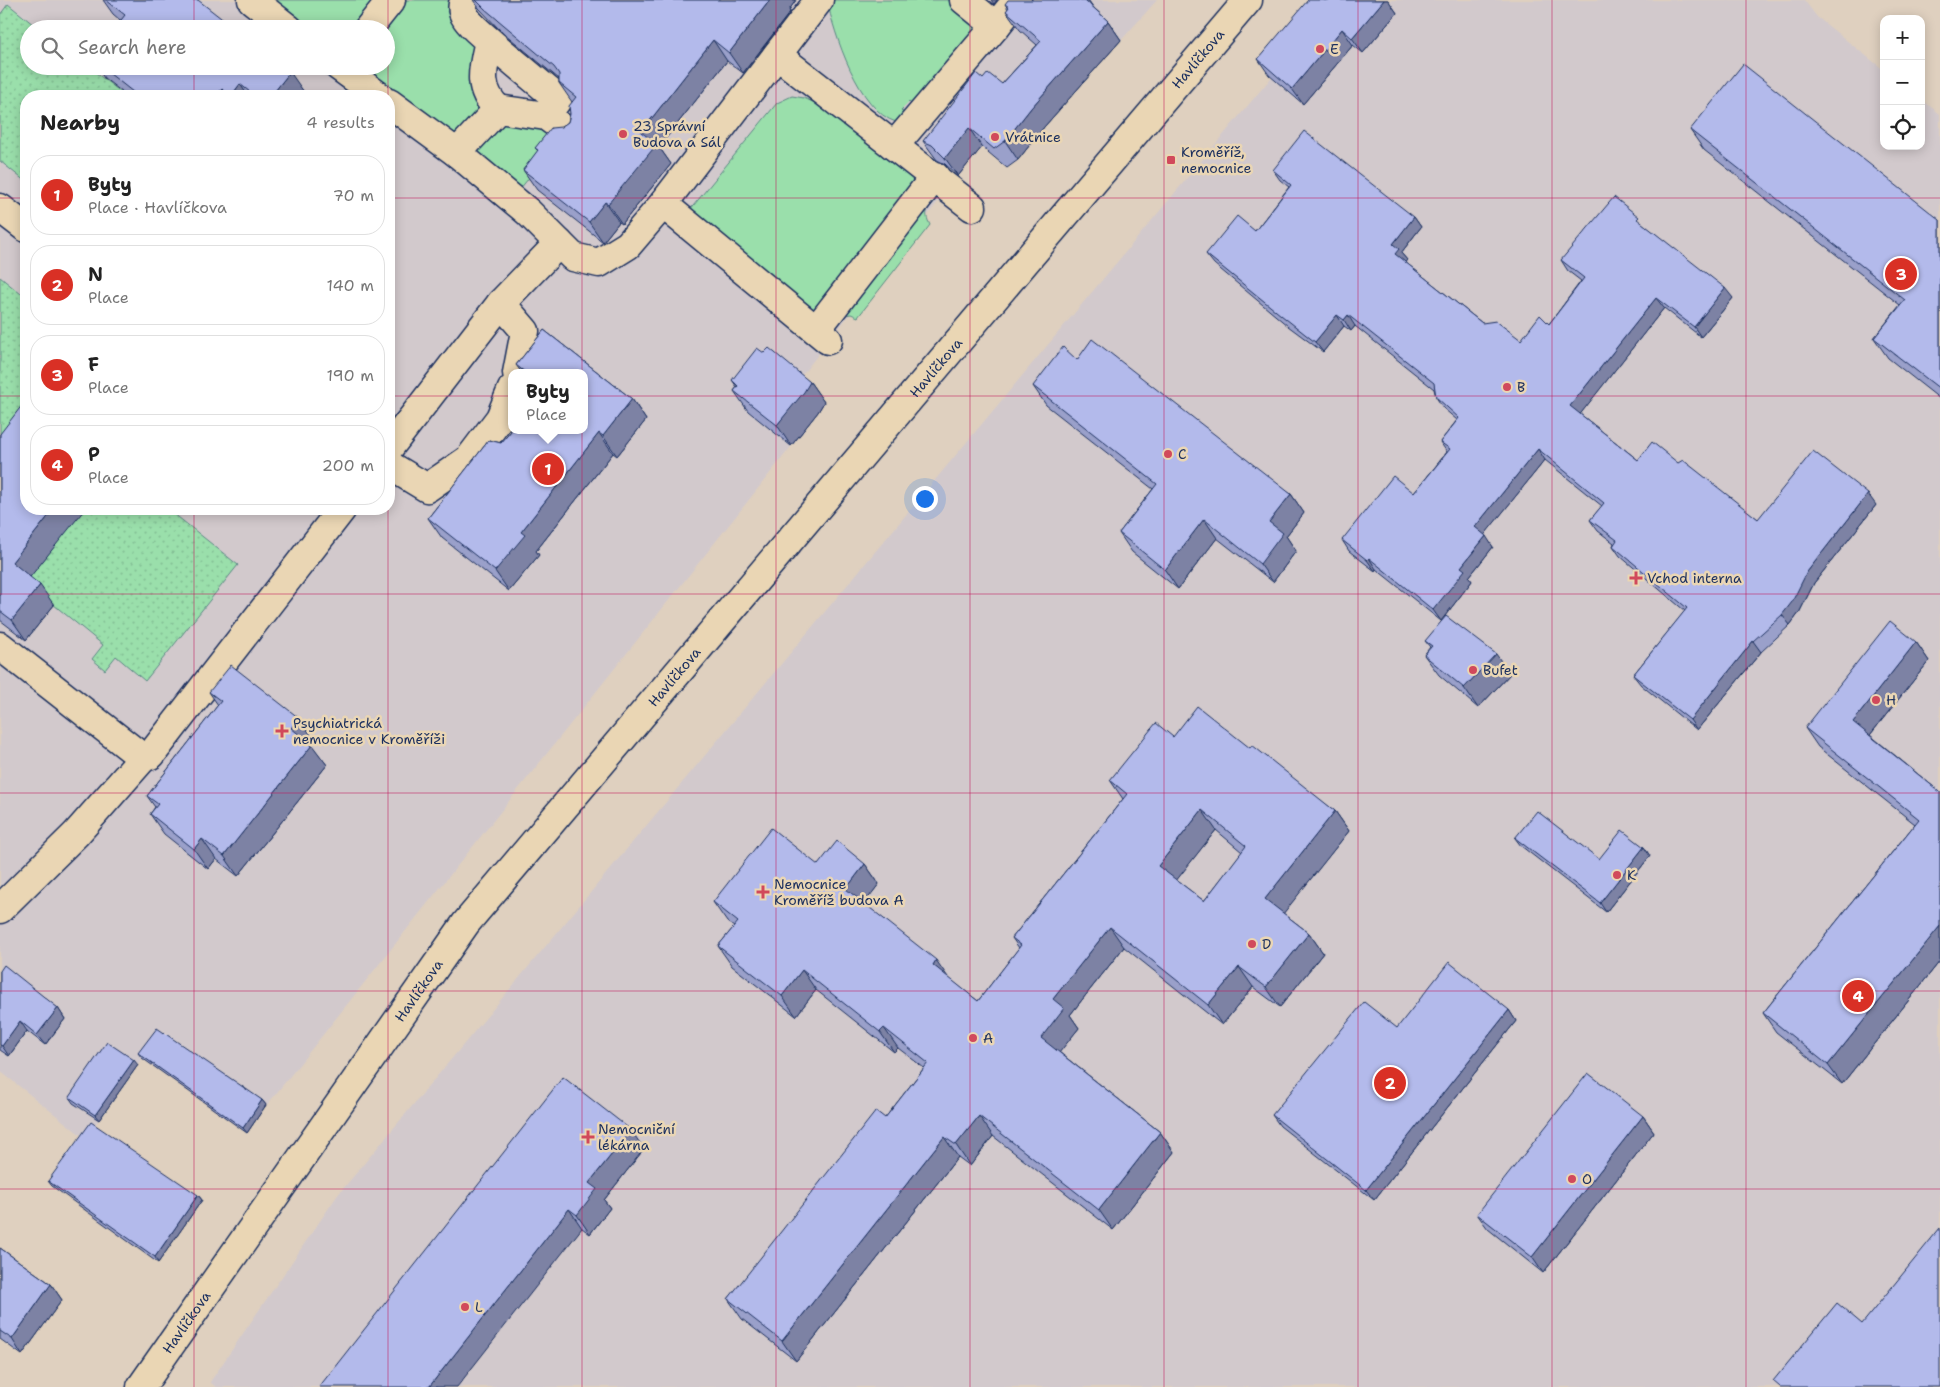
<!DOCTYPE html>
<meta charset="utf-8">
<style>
body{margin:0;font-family:"Shantell Sans",sans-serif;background:#f6f6f6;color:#222}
.controls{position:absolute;right:15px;top:15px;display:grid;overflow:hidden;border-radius:10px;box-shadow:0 2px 12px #0003}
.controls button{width:45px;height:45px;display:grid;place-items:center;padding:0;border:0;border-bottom:1px solid #e0e0e0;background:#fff;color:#222;font:25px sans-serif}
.you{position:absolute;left:924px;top:498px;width:18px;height:18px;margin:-12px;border:4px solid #fff;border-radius:50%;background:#1a73e8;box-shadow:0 0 0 8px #1a73e833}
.badge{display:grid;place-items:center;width:32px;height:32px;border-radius:50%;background:#d93025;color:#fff;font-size:16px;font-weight:700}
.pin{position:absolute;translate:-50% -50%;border:2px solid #fff;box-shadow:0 1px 5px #0006}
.popup{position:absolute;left:508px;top:369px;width:80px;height:65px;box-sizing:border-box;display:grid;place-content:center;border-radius:10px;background:#fff;filter:drop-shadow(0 1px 4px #0005);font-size:16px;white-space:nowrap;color:#767676}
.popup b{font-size:19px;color:#222}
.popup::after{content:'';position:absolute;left:50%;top:100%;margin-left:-10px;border:10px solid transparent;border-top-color:#fff}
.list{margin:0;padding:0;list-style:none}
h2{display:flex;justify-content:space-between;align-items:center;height:65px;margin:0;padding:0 20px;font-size:21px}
h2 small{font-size:16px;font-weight:400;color:#767676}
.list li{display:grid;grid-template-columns:32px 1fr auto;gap:15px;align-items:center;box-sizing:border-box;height:80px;margin:0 10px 10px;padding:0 10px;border:1px solid #e0e0e0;border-radius:20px}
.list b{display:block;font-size:19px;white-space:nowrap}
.list p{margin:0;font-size:16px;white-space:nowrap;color:#767676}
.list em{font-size:16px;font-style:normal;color:#767676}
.icon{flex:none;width:28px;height:28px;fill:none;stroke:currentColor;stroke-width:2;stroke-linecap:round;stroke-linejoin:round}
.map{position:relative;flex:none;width:1940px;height:1387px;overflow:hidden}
.search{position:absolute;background:#fff;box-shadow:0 2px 12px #0003;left:20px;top:20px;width:375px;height:55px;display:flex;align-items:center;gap:12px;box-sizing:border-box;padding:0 18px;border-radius:28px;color:#767676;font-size:19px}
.panel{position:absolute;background:#fff;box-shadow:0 2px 12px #0003;left:20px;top:90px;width:375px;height:425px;border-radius:20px}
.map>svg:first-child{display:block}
.built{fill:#d2c9cc;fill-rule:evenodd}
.green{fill:#9adfab;stroke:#5a8784}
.garden{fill:url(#garden-dots);stroke:#5a8784}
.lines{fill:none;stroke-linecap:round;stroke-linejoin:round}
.street-casing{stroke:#1b2f5e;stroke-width:31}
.secondary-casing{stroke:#1b2f5e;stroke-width:31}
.street{stroke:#ead6b4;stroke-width:28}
.secondary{stroke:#ead6b4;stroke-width:28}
.wall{fill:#9aa0ca;stroke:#1b2f5e;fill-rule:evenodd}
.shaded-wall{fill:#7d82a4;stroke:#1b2f5e}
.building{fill:#b3baeb;stroke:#1b2f5e;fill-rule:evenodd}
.grid{fill:none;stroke:#c2185b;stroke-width:1;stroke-opacity:0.55}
.poi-dot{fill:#d1495b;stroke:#ead6b4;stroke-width:2}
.labels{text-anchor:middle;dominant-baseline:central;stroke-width:5;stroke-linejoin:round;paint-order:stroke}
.poi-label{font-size:14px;fill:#1b2f5e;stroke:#ead6b4;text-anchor:start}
.street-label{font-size:14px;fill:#1b2f5e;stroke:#ead6b4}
</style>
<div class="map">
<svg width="1940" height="1387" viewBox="0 0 1940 1387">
<defs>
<pattern id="garden-dots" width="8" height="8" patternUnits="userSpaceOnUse" patternTransform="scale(1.25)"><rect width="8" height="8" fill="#9adfab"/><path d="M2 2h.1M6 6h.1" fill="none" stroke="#84c096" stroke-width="1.8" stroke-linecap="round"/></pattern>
</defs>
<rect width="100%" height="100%" fill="#dfd0bf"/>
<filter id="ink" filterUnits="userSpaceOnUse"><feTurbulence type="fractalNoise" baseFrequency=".02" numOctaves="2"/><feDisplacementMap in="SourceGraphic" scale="10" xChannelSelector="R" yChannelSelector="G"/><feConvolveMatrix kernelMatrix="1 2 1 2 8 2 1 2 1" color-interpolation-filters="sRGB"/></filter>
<g filter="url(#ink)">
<g class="built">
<path d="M0,0H1157L1044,127L1018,160L1013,164H1004L982,148L964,169L798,380L818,413L267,1105L162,1031L138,1064L111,1047L74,1100L100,1118L86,1139L0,1071ZM29,29H386V66H29ZM26,96H389V509H26ZM512,373H584V430H512Z"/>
<polygon points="1336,0 1804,0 1817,17 1884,70 1884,146 1921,146 1921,99 1940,114 1940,1387 216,1387 210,1382 337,1196"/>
</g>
<g class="green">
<polygon points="274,0 385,0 363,29 313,29"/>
<polygon points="395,0 455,0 447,12 474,32 483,112 459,141 363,66 386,66 386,29 373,29"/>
<path d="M827,0H957L984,22L915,107L909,102L901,110L908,116L896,122C859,111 834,34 827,0Z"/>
<path d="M792,96L804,98L815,103L875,147L937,199C928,209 923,211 930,225L858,317L851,314L845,315L837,326L825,317L823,321L689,211L777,103Z"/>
<polygon points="517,117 562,137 520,189 469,149 497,120"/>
</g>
<g class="garden">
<polygon points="8,4 39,29 29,29 29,66 87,66 126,96 26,96 26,182 0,161 0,15"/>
<polygon points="0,277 26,298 26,428 0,460"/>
<polygon points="84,509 168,509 238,565 145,681 116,656 105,670 92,659 103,645 26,582"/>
</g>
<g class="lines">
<g class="street-casing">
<g id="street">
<polyline points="252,0 289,29"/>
<path d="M465,0C455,16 479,31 489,41C483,68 476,88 498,109"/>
<polyline points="964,0 996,26 1017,0"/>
<polyline points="368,29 391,0"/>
<polyline points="489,41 558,99 546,116"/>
<polyline points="777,55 894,146 996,26"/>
<polyline points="338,66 379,96"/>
<polyline points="389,103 457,153 528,212 573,257 599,263 628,245 663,204 819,0"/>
<polyline points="894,146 972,207"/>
<polyline points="457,153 498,109 546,116 569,133"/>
<polyline points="663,204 828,340"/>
<polyline points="0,208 26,228"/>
<polyline points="501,303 525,331 517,373"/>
<polyline points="816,330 935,176"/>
<polyline points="389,448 501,303 559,243"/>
<polyline points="389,465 427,488 469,459 500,418 512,389"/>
<polyline points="0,646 143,758"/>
<polyline points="0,909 76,834 143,758 151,755 342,509"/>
</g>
</g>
<g class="secondary-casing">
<g id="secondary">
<path id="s1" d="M141,1387L466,923L1026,261L1248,0"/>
</g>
</g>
<use href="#street" class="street"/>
<use href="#secondary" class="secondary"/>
</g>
<g class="wall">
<polygon points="103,0 198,0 120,20 113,14"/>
<polygon points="473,0 796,0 789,10 790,12 743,73 727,61 659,147 671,164 622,224 619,222 603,242 537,190 523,170 538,151 535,148 568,122 570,114 572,102 559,83 559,79 499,29 479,8"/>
<polygon points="1088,0 1094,8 1108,21 1121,40 1044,127 1018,160 1007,168 982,147 958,176 945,164 937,160 923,141 983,79 1002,84 1037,45 1020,30 1006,11 1008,9 1005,4"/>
<polygon points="1326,0 1388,0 1397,13 1363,53 1353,45 1303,104 1269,75 1258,59"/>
<polygon points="96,66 282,66 304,92 301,96 127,96 104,78"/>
<polygon points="1690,130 1940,220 1940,399 1888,358 1874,338 1900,305 1704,150"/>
<polygon points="1273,170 1414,217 1421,227 1401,253 1407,260 1405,262 1482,323 1521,340 1549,324 1581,281 1568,271 1561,260 1643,224 1733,298 1701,337 1664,308 1580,414 1638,460 1678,463 1758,519 1876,505 1814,583 1799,613 1790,625 1761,652 1697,730 1641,685 1633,675 1685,611 1620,556 1613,546 1614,543 1598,531 1590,520 1602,506 1545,460 1484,535 1493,547 1469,577 1472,581 1441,621 1376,569 1375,571 1349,551 1342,540 1414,493 1447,452 1440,442 1457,420 1443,408 1436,397 1434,389 1355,326 1351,331 1344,326 1323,352 1288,326 1214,264 1206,254 1255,231 1289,187 1280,180"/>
<polygon points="544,330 632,399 646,420 617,456 613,453 536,551 539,555 509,591 442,538 428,518 489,440 501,443 512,430 584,430 584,373 522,373 516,365"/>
<polygon points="764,353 810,382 824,402 818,412 791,446 748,411 734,391 737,387 732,380"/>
<polygon points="1077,360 1291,494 1304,513 1286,536 1296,551 1273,582 1217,538 1178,589 1132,552 1119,533 1153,489 1046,405 1033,386"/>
<polygon points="0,434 30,577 54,605 26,640 0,620"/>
<polygon points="1425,641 1510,674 1478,708 1439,675 1424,655 1430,647"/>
<polygon points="1916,642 1929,661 1870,735 1940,792 1940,961 1842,1084 1776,1032 1763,1013 1915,824 1818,747 1805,728"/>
<polygon points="209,692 313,738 309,742 327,765 238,876 216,859 208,869 164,834 150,814 155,807 147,796 218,705"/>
<path d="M1173,737L1250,748L1335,811L1349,831L1283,913L1309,933L1323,953L1280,1007L1253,987L1222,1025L1124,947L1070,1015L1079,1028L1059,1052L1160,1132L1174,1152L1113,1230L993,1136L970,1166L958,1157L796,1361L742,1319L728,1299L885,1118L924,1068L898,1048L894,1052L816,990L796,1016L732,966L718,946L734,927L727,922L713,902L818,865L865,864L879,884L864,903L947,977L978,1001L1019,948L1012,938L1123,799L1110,780ZM1216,830L1242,852L1204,901L1176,880Z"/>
<polygon points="1515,838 1599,859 1644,847 1650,856 1606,912 1521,846"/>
<polygon points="0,971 58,1008 65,1019 45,1045 27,1031 9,1056 0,1050"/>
<polygon points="1509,1010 1516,1021 1374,1200 1280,1126 1272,1115 1397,1028"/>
<polygon points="138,1053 262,1100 266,1105 247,1133 142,1058"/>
<polygon points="138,1065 99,1120 73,1103 69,1097"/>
<polygon points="1643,1116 1654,1132 1543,1273 1488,1229 1477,1214"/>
<polygon points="644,1149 604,1200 610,1208 590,1234 582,1228 319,1387"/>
<polygon points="48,1181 198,1195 202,1200 158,1263 52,1186"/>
<polygon points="0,1248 51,1284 62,1300 22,1355 0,1339"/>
</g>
<g class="shaded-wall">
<polygon points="770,0 796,0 789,10 790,12 743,73 729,53"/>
<polygon points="991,0 997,0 994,4"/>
<polygon points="1084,0 1088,0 1098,15"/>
<polygon points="1384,0 1388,0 1397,13 1363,53 1352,38"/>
<polygon points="1108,21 1121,40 1044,127 1018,160 1005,141 1031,108"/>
<polygon points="1342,29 1353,45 1303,104 1292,89"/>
<polygon points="713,40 727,61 659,147 671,164 622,224 608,204 641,132"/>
<polygon points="290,72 304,92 301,96 271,96"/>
<polygon points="240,84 248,96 231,96"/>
<polygon points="222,89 227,96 215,96"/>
<polygon points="969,128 982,147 958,176 945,158"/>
<polygon points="605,202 619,222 603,242 589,222"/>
<polygon points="1414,217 1421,227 1401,253 1407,260 1403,265 1395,254 1393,244"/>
<polygon points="1725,288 1733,298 1701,337 1694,327"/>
<polygon points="1656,298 1664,308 1578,417 1570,406"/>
<polygon points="1337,315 1344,326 1323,352 1315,342"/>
<polygon points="1348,315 1355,326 1351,331 1344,320"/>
<polygon points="810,382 824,402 818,412 791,446 777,425"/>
<polygon points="632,399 646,420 617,456 603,436"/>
<polygon points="599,433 613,453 536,551 539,555 509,591 495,571 521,532"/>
<polygon points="1538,449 1545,460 1482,538 1475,527"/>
<polygon points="1291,494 1304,513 1286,536 1296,551 1273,582 1260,564 1269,522"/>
<polygon points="1868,494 1876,505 1814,583 1799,613 1790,625 1782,615 1807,572"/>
<polygon points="54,509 85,509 26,582 12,562"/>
<polygon points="1204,519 1217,538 1178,589 1165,570"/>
<polygon points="1486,536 1493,547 1469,577 1472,581 1441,621 1433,610 1461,567"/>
<polygon points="1369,558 1376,569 1375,571 1367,560"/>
<polygon points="40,585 54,605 26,640 12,620"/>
<polygon points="1753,641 1761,652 1697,730 1690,720"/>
<polygon points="1916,642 1929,661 1866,740 1853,722"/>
<polygon points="1496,654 1510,674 1478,708 1464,688"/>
<polygon points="299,718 313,738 305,748 291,728"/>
<polygon points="312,745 327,765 238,876 224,856"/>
<polygon points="1202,810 1216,830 1172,886 1158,866"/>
<polygon points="1335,811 1349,831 1279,919 1265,899"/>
<polygon points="202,839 216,859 208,869 194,849"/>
<polygon points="1644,847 1650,856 1606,912 1600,903"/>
<polygon points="865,864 879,884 860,909 846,889"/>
<polygon points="1940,926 1940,961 1842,1084 1828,1065"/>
<polygon points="1110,927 1124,947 1070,1015 1079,1028 1055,1058 1041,1038 1053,999"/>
<polygon points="1309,933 1323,953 1280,1007 1266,987"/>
<polygon points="936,960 950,980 933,965"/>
<polygon points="1239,967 1253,987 1222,1025 1208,1005"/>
<polygon points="802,970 816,990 796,1016 782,996"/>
<polygon points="58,1008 65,1019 45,1045 37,1035"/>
<polygon points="1509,1010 1516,1021 1374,1200 1366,1190"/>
<polygon points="20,1021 27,1031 9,1056 2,1046"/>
<polygon points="884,1028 898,1048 894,1052 880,1032"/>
<polygon points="134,1060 138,1065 99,1120 95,1115"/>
<polygon points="262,1100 266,1105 247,1133 243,1128"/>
<polygon points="979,1116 993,1136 970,1166 956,1145"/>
<polygon points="1643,1116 1654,1132 1543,1273 1532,1257"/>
<polygon points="631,1130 644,1149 604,1200 610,1208 590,1234 577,1215 589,1183"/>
<polygon points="1160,1132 1174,1152 1113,1230 1099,1210"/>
<polygon points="944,1137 958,1157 796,1361 782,1341"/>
<polygon points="198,1195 202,1200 158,1263 155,1257"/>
<polygon points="569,1209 582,1228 457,1387 429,1387"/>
<polygon points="51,1284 62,1300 22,1355 12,1339"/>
</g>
<g class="building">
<polygon points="106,0 198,0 235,29 114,29 125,15"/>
<polygon points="476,0 770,0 729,53 713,40 641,132 657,144 608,204 605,202 589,222 523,170 538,150 535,148 551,128 561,127 568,122 570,114 569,106 576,97 559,83 559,74 554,67 485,9"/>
<polygon points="1008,0 1085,0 1108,21 1031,108 1005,141 994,149 969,128 945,158 932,145 923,141 976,73 983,79 988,73 1002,84 1041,41 1006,11 1009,7 1005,4"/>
<polygon points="1308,0 1324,0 1325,1 1326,0 1384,0 1352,38 1342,29 1292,89 1258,59"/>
<polygon points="1743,64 1940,220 1940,389 1874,338 1905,300 1690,130"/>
<polygon points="100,66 282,66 290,72 271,96 255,96 240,84 231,96 222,89 215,96 138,96"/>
<polygon points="1304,131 1414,217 1393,244 1399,249 1395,254 1482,323 1496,321 1521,340 1540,315 1549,324 1584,278 1561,260 1614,197 1639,217 1637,219 1725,288 1694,327 1656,298 1570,406 1638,460 1652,442 1678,463 1683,460 1758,519 1813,451 1868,494 1807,572 1792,602 1782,615 1753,641 1690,720 1633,675 1687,608 1613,546 1617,540 1590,520 1604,503 1538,449 1475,527 1486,536 1461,567 1465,570 1433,610 1369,558 1367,560 1342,540 1393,476 1414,493 1450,449 1440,442 1459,418 1436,397 1434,383 1348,315 1344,320 1337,315 1315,342 1281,315 1206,254 1237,216 1255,231 1291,185 1273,170"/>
<polygon points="544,330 632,399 603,436 599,433 521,532 525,535 495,571 428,518 489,440 501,443 512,430 584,430 584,373 526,373 516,365"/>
<polygon points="1092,339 1291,494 1269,522 1283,533 1260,564 1204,519 1165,570 1119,533 1157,484 1033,386 1063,347 1077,360"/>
<polygon points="757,348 764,353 769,348 810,382 804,392 777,425 734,391 738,386 732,380"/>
<polygon points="26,400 26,509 54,509 12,562 40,585 12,620 0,611 0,434"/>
<polygon points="1446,616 1496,654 1464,688 1424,655 1432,646 1425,641"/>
<polygon points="1890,621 1916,642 1853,722 1940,792 1940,926 1828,1065 1763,1013 1919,819 1805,728"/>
<polygon points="231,665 299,718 291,728 312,745 224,856 202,839 194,849 150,814 158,804 147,796 221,701 209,692"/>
<path d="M1197,706L1250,748L1252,745L1335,811L1265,899L1309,933L1266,987L1239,967L1208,1005L1110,927L1053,999L1064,1008L1041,1038L1160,1132L1099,1210L979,1116L956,1145L944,1137L782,1341L728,1299L876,1111L885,1118L928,1063L884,1028L880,1032L802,970L782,996L718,946L738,922L713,902L771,828L818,865L837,841L865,864L846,889L936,960L933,965L978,1001L1021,945L1012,938L1127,794L1110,780L1156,723L1173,737ZM1202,810L1246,846L1204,901L1158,866Z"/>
<polygon points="1537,811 1599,859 1622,830 1644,847 1600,903 1515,838"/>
<polygon points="1449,962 1509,1010 1366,1190 1272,1115 1364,1002 1397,1028"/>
<polygon points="4,965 58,1008 37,1035 20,1021 2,1046 0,1045 0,971"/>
<polygon points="157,1028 262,1100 243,1128 138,1053"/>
<polygon points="107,1042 134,1060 95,1115 69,1097"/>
<polygon points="1588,1073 1643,1116 1532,1257 1477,1214"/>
<polygon points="563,1077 631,1130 589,1183 597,1189 577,1215 569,1209 429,1387 319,1387"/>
<polygon points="91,1122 198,1195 155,1257 48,1181"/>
<polygon points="1940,1228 1940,1387 1780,1387 1773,1381 1837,1303 1862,1324"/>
<polygon points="0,1248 51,1284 12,1339 0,1331"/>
</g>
</g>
<path class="grid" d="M194,0V29M388,0V96M582,0V1387M776,0V1387M970,0V1387M1164,0V1387M1358,0V1387M1552,0V1387M1746,0V1387M194,66V96M0,198H26M389,198H1940M0,396H26M389,396H1940M194,509V1387M388,509V1387M0,594H1940M0,793H1940M0,991H1940M0,1189H1940"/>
<g class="poi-dot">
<circle cx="1320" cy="49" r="5"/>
<circle cx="623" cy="134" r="5"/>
<circle cx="995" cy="137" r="5"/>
<rect x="1166" y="155" width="10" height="10" rx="2.5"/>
<circle cx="1507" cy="387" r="5"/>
<circle cx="1168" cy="454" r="5"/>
<path d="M1633.5 570.5h5v5h5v5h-5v5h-5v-5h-5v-5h5z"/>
<circle cx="1473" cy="670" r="5"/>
<circle cx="1876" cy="700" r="5"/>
<path d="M279.5 723.5h5v5h5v5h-5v5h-5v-5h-5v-5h5z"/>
<circle cx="1617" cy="875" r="5"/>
<path d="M760.5 884.5h5v5h5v5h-5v5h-5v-5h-5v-5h5z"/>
<circle cx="1252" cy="944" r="5"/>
<circle cx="973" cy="1038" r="5"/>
<path d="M585.5 1129.5h5v5h5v5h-5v5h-5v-5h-5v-5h5z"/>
<circle cx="1572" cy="1179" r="5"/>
<circle cx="465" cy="1307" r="5"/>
</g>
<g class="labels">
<g class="poi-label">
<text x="1330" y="49">E</text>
<text x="633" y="126">23 Správní<tspan x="633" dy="16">Budova a Sál</tspan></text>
<text x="1005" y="137">Vrátnice</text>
<text x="1181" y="152">Kroměříž,<tspan x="1181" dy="16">nemocnice</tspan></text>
<text x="1517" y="387">B</text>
<text x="1178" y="454">C</text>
<text x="1647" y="578">Vchod interna</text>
<text x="1483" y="670">Bufet</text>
<text x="1886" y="700">H</text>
<text x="293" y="723">Psychiatrická<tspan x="293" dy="16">nemocnice v Kroměříži</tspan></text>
<text x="1627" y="875">K</text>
<text x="774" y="884">Nemocnice<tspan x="774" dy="16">Kroměříž budova A</tspan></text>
<text x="1262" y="944">D</text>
<text x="983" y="1038">A</text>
<text x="598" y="1129">Nemocniční<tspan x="598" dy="16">lékárna</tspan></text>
<text x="1582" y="1179">O</text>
<text x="475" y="1307">L</text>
</g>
<g class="street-label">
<text stroke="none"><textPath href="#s1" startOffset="1699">Havlíčkova</textPath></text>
<text stroke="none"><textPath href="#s1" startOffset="1294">Havlíčkova</textPath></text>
<text stroke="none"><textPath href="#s1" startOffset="889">Havlíčkova</textPath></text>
<text stroke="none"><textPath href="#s1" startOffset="484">Havlíčkova</textPath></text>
<text stroke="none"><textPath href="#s1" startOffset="79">Havlíčkova</textPath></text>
</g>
</g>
</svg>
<div class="controls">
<button>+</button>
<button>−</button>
<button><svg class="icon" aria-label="locate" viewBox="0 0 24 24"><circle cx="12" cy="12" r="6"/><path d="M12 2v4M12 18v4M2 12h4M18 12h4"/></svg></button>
</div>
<div class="you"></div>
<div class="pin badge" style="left:548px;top:469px">1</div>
<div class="popup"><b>Byty</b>Place</div>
<div class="pin badge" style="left:1390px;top:1083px">2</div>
<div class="pin badge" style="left:1901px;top:274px">3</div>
<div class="pin badge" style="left:1858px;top:996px">4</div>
<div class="search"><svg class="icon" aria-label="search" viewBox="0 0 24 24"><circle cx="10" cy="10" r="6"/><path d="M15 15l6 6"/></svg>Search here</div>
<section class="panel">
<h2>Nearby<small>4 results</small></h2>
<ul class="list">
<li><span class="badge">1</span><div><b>Byty</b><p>Place · Havlíčkova</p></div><em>70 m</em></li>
<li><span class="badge">2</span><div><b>N</b><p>Place</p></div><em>140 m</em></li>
<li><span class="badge">3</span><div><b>F</b><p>Place</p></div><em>190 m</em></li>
<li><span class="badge">4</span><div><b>P</b><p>Place</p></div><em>200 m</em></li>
</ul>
</section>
</div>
